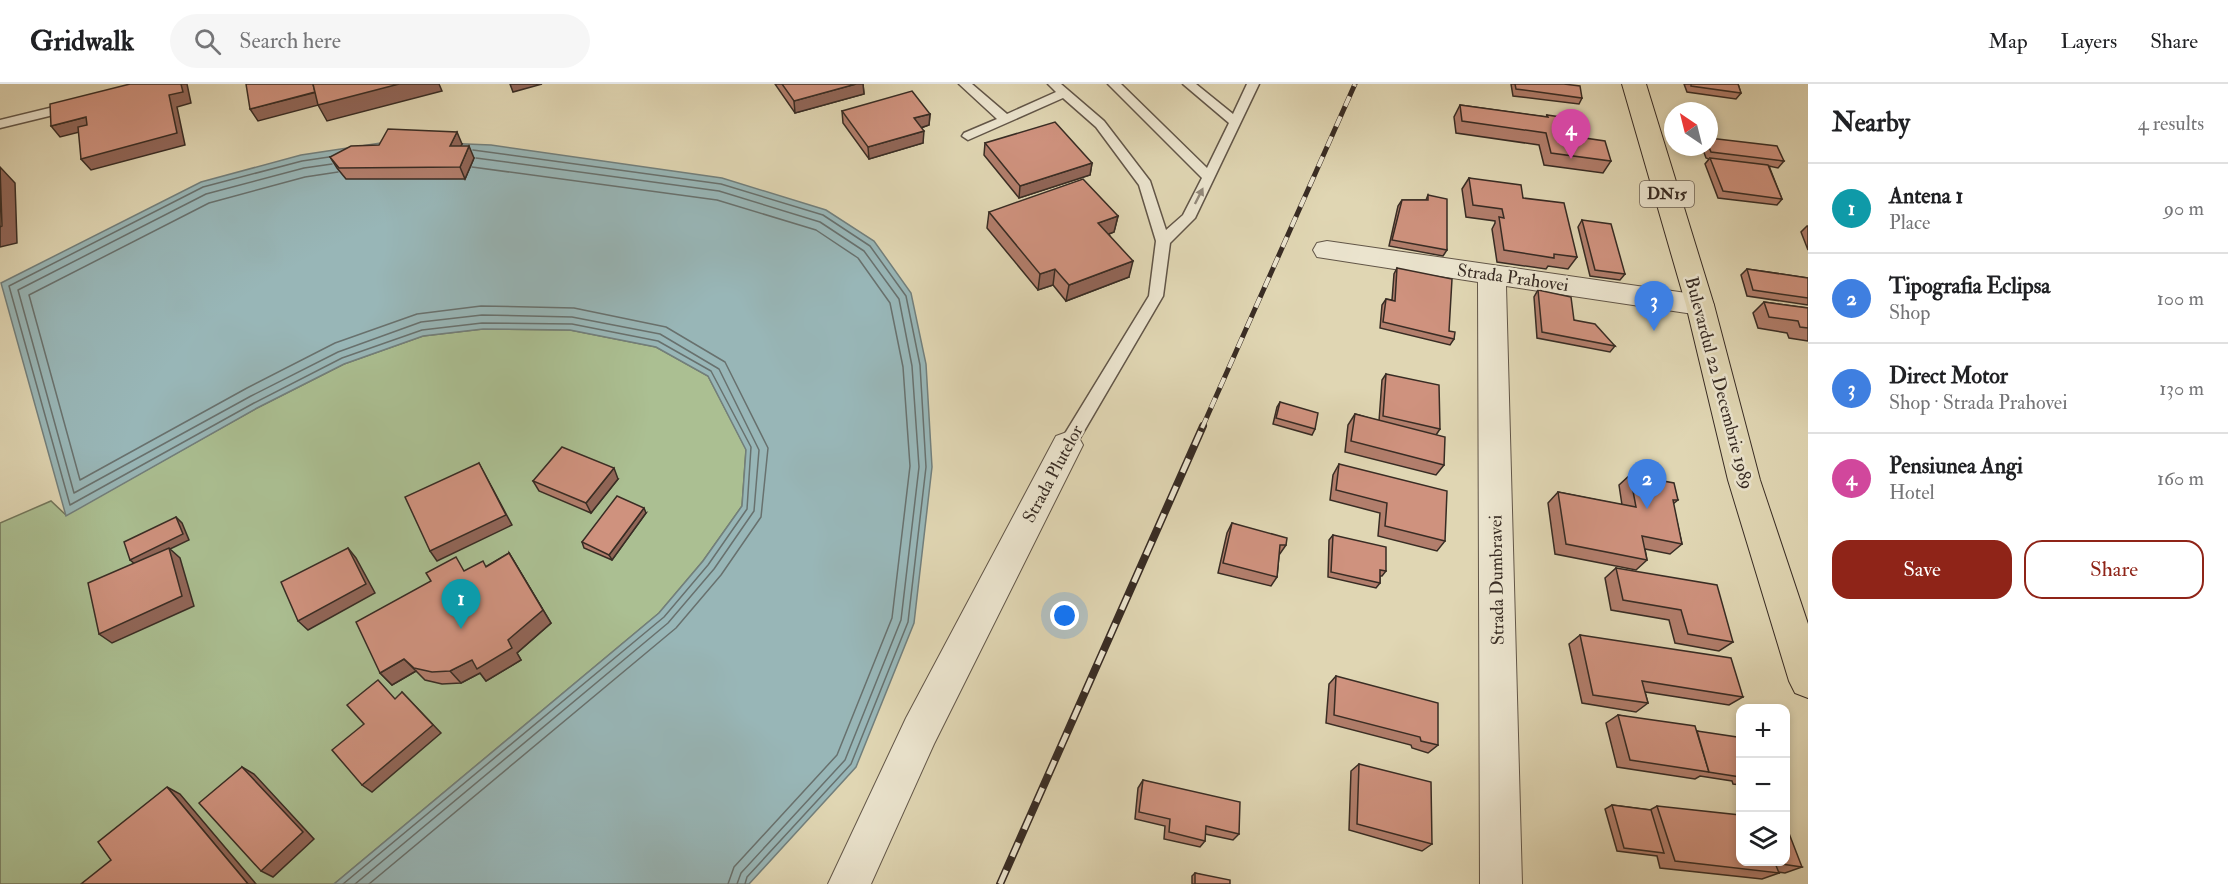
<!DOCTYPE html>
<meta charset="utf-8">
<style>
body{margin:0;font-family:"IM FELL Double Pica",serif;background:#f6f6f6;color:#202124}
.controls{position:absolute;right:18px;bottom:18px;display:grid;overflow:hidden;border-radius:12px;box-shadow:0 3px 9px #0003}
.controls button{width:54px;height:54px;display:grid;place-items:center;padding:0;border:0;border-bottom:2px solid #e0e0e0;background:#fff;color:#202124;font:30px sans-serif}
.compass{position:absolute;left:1664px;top:18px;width:54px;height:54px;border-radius:50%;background:#fff;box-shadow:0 3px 9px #0003;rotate:325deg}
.you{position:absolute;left:1065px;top:532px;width:21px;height:21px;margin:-15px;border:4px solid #fff;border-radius:50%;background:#1a73e8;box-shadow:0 0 0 9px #1a73e833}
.badge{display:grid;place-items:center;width:39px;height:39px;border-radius:50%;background:#8f2418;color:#fff;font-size:20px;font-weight:700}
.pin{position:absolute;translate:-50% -50px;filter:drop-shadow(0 2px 3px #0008)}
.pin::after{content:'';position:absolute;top:32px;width:21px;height:18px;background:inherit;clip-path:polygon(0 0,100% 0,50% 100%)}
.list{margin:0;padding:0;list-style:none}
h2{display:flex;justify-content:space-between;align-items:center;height:78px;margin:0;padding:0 24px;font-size:26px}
h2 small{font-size:20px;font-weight:400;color:#757577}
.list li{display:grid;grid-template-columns:39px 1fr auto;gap:18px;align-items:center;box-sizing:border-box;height:90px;padding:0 24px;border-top:2px solid #e0e0e0}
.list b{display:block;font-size:22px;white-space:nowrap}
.list p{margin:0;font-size:20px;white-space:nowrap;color:#757577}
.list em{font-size:20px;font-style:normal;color:#757577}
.actions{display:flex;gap:12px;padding:18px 24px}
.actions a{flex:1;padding:14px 0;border:2px solid #8f2418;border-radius:18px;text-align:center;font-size:21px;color:#8f2418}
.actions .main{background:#8f2418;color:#fff}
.icon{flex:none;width:33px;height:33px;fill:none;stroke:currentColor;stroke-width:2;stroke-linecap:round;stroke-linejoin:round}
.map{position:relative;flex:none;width:1808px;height:800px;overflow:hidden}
header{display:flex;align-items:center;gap:36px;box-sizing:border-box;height:84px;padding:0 30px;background:#fff;border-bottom:2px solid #e0e0e0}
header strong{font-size:28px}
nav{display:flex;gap:33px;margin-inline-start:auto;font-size:21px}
.search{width:420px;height:54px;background:#f6f6f6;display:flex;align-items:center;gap:15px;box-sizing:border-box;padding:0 21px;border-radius:33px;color:#757577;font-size:22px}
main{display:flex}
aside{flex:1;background:#fff}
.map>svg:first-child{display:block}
.green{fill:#abbf92;stroke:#72765b;stroke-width:1.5}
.water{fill:#98b6b7;stroke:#727f7c;stroke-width:1.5}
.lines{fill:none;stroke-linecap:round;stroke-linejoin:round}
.shore{stroke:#68716e;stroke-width:1.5}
.lane-casing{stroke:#625648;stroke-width:3}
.street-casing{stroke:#625648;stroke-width:2}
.primary-casing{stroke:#382c24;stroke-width:2}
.lane{fill:#ebe4ce;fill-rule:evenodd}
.street{fill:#ebe4ce;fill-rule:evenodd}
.primary{fill:#e0d6b3;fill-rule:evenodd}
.rail-far1-casing{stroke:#382c24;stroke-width:5}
.rail-casing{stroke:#382c24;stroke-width:8}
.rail-far1{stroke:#ebe4ce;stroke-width:4;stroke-dasharray:11;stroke-linecap:butt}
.rail{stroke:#ebe4ce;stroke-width:5;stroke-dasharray:15;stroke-linecap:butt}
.wall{fill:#b27e6c;stroke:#382c24;stroke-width:1.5}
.shaded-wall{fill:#916658;stroke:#382c24;stroke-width:1.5}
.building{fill:#cf927e;stroke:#382c24;stroke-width:1.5}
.oneway{fill:#928879}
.labels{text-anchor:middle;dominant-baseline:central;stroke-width:5;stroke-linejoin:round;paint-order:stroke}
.shield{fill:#ebe4ce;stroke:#6e6357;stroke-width:1.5}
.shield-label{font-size:16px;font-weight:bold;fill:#382c24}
.street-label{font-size:18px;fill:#382c24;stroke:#ebe4ce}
</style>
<header>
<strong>Gridwalk</strong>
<div class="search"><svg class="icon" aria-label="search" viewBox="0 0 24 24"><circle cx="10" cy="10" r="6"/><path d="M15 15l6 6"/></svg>Search here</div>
<nav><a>Map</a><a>Layers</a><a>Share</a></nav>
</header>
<main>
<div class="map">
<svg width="1808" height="800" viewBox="0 0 1808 800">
<rect width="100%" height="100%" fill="#e0d6b3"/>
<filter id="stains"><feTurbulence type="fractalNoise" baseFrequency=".00333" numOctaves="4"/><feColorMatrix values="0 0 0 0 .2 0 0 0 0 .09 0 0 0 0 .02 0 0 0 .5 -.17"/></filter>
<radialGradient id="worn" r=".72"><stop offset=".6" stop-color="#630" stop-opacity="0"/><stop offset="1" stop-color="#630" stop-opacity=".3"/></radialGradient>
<polygon class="green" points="483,245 570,246 656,263 708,292 746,365 742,422 703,477 659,529 334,800 0,800 0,439 51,417 66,431 257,324 344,280 423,252"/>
<polygon class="water" points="394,57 491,61 722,94 826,126 874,157 911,209 926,280 932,383 914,539 856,683 749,800 334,800 659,529 703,477 742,422 746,366 708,292 656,263 570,246 483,245 423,252 344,280 257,324 66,432 1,199 201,98 301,71"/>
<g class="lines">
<g class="shore">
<polyline points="473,66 721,100 823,131 870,162 906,212 920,281 926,383 908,538 851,680 747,793 745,800"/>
<polyline points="329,73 302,77 203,103 9,202 70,421 254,319 342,274 422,246 482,239 572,240 658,257 711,287 751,363 747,425 708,481 664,533 343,800"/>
<polyline points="476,74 719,107 820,138 864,167 899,215 912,282 919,383 901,536 845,676 741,789 737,800"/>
<polyline points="332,80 304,84 206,110 18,206 74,409 251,312 338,268 421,238 482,231 572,233 660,250 719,285 759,366 754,427 714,485 668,539 355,800"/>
<polyline points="472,83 717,116 816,146 858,174 890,219 903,283 910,382 892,534 837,671 734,783 728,800"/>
<polyline points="338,88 305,93 209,119 29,211 80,396 247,304 335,259 417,230 481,222 574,224 666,243 725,278 768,364 761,433 721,491 676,544 369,800"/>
</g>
<g class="lane-casing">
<g id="lane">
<polygon points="959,0 972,0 1007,30 1056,8 1048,0 1061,0 1104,37 1150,97 1166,146 1183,131 1202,94 1108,0 1121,0 1207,84 1229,39 1183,0 1196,0 1233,30 1247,0 1259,0 1195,134 1170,159 1163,212 1073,366 1067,367 1061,366 1059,361 1061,356 1149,212 1156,157 1139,101 1096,43 1063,14 968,56 962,52 964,49 997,35"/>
<polygon points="70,19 74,20 74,26 0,44 0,36"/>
</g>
</g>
<g class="street-casing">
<g id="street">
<polygon points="1327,157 1700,211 1710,214 1714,221 1710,228 1700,231 1506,202 1522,800 1480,800 1478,198 1317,173 1313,166 1317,159"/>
<polygon points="1067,348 1078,352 1083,361 934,660 871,800 828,800 906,634 1056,352"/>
</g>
</g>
<g class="primary-casing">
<polygon id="primary" points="1622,0 1646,0 1714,221 1760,396 1808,540 1808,614 1795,609 1789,597 1728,396 1686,221"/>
</g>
<use href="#lane" class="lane"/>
<use href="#street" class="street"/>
<use href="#primary" class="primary"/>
<g class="rail-far1-casing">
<polyline id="rail-far1" points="1202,344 1355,0"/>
</g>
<g class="rail-casing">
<polyline id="rail" points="1000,800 1203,342"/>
</g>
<use href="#rail-far1" class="rail-far1"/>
<use href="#rail" class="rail"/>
</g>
<g class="wall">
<polygon points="775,0 863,0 864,10 795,29"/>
<polygon points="1511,0 1564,0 1582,14 1579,20 1513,12"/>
<polygon points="1684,0 1738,0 1741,9 1736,15 1687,8"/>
<polygon points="1460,21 1546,33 1547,31 1585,54 1611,77 1603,89 1544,81 1539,61 1456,49 1454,33"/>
<polygon points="842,27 930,30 929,41 921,44 923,59 869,75 843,39"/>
<polygon points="985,59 1092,79 1090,91 1019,114 984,71"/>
<polygon points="462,60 461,62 474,74 465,95 346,95 337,84 330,73"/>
<polygon points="1702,63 1709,63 1784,77 1778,84 1769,82 1782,115 1777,121 1718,114 1705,80 1709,75 1706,74"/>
<polygon points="1469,94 1523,114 1577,173 1568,185 1548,182 1546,185 1497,178 1492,145 1495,139 1495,137 1466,133 1462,105"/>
<polygon points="1428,111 1447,166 1443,172 1389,162 1398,122 1402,116 1426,116"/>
<polygon points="989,128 1118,132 1114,148 1109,150 1129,193 1066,217 1053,201 1038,206 987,144"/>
<polygon points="1582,136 1625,190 1620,196 1590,192 1578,143"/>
<polygon points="1807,142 1808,142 1808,166 1801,148"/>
<polygon points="1397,184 1449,247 1454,255 1450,261 1380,244 1382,221 1386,215 1392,216 1394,190"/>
<polygon points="1747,185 1808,194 1808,221 1747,212 1741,191"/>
<polygon points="1538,206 1574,236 1615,262 1610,268 1537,254 1534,213"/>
<polygon points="1764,218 1808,224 1808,257 1789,254 1787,249 1758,244 1753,229"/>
<polygon points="1386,290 1440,345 1436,351 1444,381 1436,391 1345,368 1348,341 1355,330 1379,337 1382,296"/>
<polygon points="1280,318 1315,345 1312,351 1273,340 1277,323"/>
<polygon points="1339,380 1445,457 1437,467 1378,452 1380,429 1330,416 1333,391"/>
<polygon points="1630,391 1678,416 1673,420 1682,460 1670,470 1645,465 1647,476 1636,486 1555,470 1548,419 1558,408 1622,421 1619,401"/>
<polygon points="618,395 591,429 539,407 533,397"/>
<polygon points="646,429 612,476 584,464 582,458"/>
<polygon points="1232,439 1286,461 1279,471 1277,493 1271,502 1218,489 1227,449"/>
<polygon points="1333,451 1386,487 1382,492 1380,492 1380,499 1376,504 1328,493 1329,456"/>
<polygon points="509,469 551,539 517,569 521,576 486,597 480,589 461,599 442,600 425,596 416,587 392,601 380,589 465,487 487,482"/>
<polygon points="1616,484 1733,558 1719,567 1675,559 1669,536 1611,526 1605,494"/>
<polygon points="1580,551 1743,613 1729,621 1645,608 1648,619 1636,628 1582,619 1569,560"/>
<polygon points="1336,592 1438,661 1428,669 1412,664 1411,661 1326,639 1329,600"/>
<polygon points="1618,631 1697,647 1740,664 1740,701 1733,700 1732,697 1700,692 1695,695 1617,683 1606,639"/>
<polygon points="1359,680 1432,760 1422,767 1349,746 1351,687"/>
<polygon points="1143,696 1239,750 1233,756 1205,750 1205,757 1200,763 1164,755 1165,742 1135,735 1138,704"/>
<polygon points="1612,721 1650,726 1657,722 1785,777 1802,783 1785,789 1778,788 1779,789 1762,795 1660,784 1657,772 1617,767 1605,725"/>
<polygon points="1195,789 1230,800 1192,800 1192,792"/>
</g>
<g class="shaded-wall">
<polygon points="181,0 187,0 191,19 177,23 185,61 91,86 81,75 169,11"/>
<polygon points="399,0 439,0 442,7 327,37 318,21 258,37 250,25 317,8"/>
<polygon points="510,0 542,0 513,8"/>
<polygon points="856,0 863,0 864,10 795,29 794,17"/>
<polygon points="930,30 929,41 914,46 914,34"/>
<polygon points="86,33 95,44 60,53 51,42"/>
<polygon points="924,47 923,59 869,75 868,63"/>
<polygon points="457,48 462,60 455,74 450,62"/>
<polygon points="469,62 474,74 465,95 460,83"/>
<polygon points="1092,79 1090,91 1019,114 1020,102"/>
<polygon points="0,83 15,99 17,159 0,163"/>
<polygon points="1118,132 1114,148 1095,155 1098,139"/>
<polygon points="1133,177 1129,193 1066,217 1069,201"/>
<polygon points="1055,185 1053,201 1038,206 1040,190"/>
<polygon points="479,379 512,441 437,477 430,467"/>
<polygon points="614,384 618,395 591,429 586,419"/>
<polygon points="644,424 646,429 612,476 609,471"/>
<polygon points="176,433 182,439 189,456 170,465 180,474 194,522 112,559 99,550 136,481 130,476"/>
<polygon points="348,464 356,474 375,509 308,546 298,537"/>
<polygon points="509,469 551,539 517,569 521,576 486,597 480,589 461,599 450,587 508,556"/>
<polygon points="404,575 416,587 392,601 380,589"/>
<polygon points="402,608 441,649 372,708 362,701"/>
<polygon points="242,683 254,690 314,755 273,793 261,787"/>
<polygon points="167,703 180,710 256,800 248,800"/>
</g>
<g class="building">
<polygon points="130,0 181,0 183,8 169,11 177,49 81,75 78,43 87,41 86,33 51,42 50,20"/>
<polygon points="246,0 313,0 315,8 250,25"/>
<polygon points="313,0 399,0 318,21"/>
<polygon points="782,0 856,0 794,17"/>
<polygon points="1515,0 1564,0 1580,2 1582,14 1516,5"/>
<polygon points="1691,0 1738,0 1741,9 1691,2"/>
<polygon points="912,7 930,30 914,34 924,47 868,63 842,27"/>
<polygon points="1460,21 1548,33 1547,31 1581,36 1585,54 1605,57 1611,77 1551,69 1546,49 1462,37"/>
<polygon points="1055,38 1092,79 1020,102 985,59"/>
<polygon points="388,45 457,48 450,62 469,62 460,83 339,84 330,73 351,62 379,61"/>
<polygon points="1709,54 1777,62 1784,77 1711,68 1709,63"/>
<polygon points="1710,74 1768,81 1782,115 1723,107"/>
<polygon points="0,83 2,142 0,143"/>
<polygon points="1469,94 1521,101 1523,114 1564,119 1577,173 1554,170 1554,174 1504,166 1499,133 1504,134 1502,125 1473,121"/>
<polygon points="1083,95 1118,132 1098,139 1133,177 1069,201 1055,185 1040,190 989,128"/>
<polygon points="1428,111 1447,115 1447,166 1392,156 1402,116 1428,116"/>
<polygon points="1582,136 1611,140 1625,190 1595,186"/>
<polygon points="1397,184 1452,195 1449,247 1455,248 1454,255 1383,238 1386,215 1395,217"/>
<polygon points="1747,185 1808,194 1808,214 1753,206"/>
<polygon points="1538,206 1571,213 1574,236 1595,240 1615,262 1542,248"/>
<polygon points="1764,218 1808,224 1808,244 1800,243 1798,237 1769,233"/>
<polygon points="1386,290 1439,301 1440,345 1383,332"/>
<polygon points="1280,318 1318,329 1315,345 1276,334"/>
<polygon points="1355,330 1445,353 1444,381 1351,357"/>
<polygon points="562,363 614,384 586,419 533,397"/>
<polygon points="479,379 506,431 430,467 405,413"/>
<polygon points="1339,380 1447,407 1445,457 1385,442 1387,419 1336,406"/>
<polygon points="1630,391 1674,399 1678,416 1673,416 1682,460 1642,452 1647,476 1566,460 1558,408 1636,423"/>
<polygon points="617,412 644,424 609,471 582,458"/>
<polygon points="176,433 183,450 130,476 124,458"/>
<polygon points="1232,439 1287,454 1286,461 1280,461 1277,493 1223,479"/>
<polygon points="1333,451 1386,463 1386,487 1380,486 1380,499 1331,488"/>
<polygon points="169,464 182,512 99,550 88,499"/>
<polygon points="348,464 366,500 298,537 281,498"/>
<polygon points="509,469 543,526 508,556 512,564 477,585 472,576 450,587 432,588 414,584 404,575 380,589 356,538 431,497 426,489 456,473 464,487 483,477 486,483"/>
<polygon points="1616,484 1717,501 1733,558 1688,550 1681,526 1623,516"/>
<polygon points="1580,551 1731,574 1743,613 1642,597 1648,619 1593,611"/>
<polygon points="1336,592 1438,619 1438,661 1421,657 1420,653 1334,631"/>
<polygon points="378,596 395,615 402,608 433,641 362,701 332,666 364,640 347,621"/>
<polygon points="1618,631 1695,642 1709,688 1630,676"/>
<polygon points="1697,647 1737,653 1740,664 1740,696 1740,693 1708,688 1709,688"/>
<polygon points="1359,680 1431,698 1432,760 1357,740"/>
<polygon points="242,683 303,748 261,787 199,719"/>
<polygon points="1143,696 1240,718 1239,750 1206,742 1205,757 1169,748 1170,735 1139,728"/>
<polygon points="167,703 248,800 81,800 111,776 98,758"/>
<polygon points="1612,721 1651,726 1664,769 1624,764"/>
<polygon points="1657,722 1740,731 1740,777 1785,777 1785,739 1802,783 1775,779 1779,789 1675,777"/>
<polygon points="1195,789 1230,796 1230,800 1195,800"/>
</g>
<defs><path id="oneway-solid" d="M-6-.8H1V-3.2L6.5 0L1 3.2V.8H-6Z" transform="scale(1.5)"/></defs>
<use class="oneway" href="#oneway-solid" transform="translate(1199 112) rotate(-63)"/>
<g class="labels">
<rect class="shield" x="1640" y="97" width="54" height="26" rx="4.5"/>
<g class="shield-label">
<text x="1667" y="110">DN15</text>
</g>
<g class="street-label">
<text transform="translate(1513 194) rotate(8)">Strada Prahovei</text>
<text transform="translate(1719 299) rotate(75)">Bulevardul 22 Decembrie 1989</text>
<text transform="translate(1053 390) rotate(-62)">Strada Plutelor</text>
<text transform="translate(1497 496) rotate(-91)">Strada Dumbravei</text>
</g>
</g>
<rect width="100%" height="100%" filter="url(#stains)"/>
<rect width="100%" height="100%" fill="url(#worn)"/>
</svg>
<div class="controls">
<button>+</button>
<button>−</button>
<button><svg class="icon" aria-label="layers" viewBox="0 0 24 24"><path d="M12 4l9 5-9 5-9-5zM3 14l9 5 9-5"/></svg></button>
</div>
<svg class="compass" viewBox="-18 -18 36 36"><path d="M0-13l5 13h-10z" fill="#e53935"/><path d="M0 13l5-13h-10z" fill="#757577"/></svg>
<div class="you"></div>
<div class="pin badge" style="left:461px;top:545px;background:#0f9aa8">1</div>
<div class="pin badge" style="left:1647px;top:425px;background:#3f7fe0">2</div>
<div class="pin badge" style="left:1654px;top:247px;background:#3f7fe0">3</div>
<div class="pin badge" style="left:1571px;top:75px;background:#d1479c">4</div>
</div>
<aside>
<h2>Nearby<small>4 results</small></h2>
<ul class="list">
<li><span class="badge" style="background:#0f9aa8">1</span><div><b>Antena 1</b><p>Place</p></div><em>90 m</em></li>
<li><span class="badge" style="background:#3f7fe0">2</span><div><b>Tipografia Eclipsa</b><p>Shop</p></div><em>100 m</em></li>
<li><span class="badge" style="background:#3f7fe0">3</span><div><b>Direct Motor</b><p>Shop · Strada Prahovei</p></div><em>130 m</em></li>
<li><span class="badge" style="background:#d1479c">4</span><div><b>Pensiunea Angi</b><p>Hotel</p></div><em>160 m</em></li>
</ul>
<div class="actions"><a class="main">Save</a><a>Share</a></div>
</aside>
</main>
